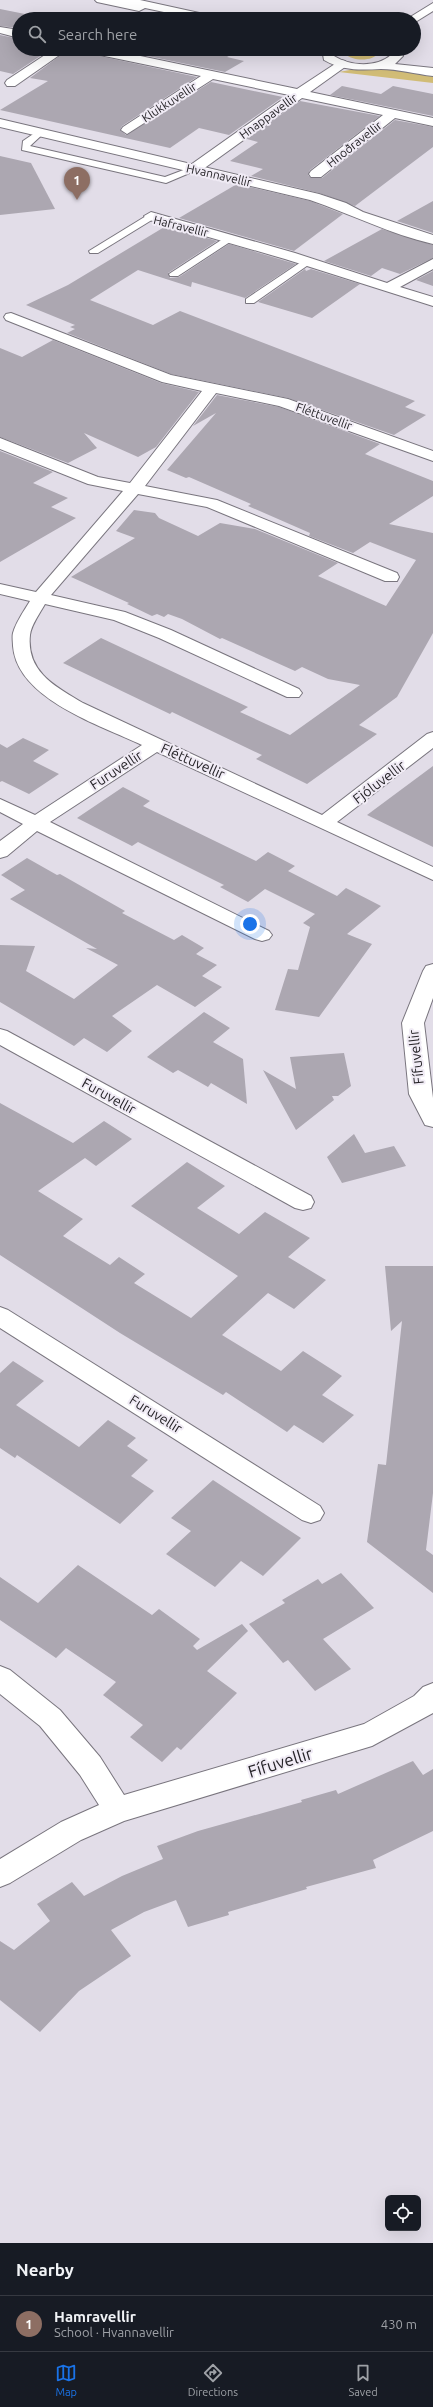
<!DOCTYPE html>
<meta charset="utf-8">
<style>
body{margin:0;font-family:Ubuntu,sans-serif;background:#242831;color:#f1f3f6}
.controls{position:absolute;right:12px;bottom:12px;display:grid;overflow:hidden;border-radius:6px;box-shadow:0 4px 16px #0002}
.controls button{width:36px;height:36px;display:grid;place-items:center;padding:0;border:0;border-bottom:1px solid #363941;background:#171b24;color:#f1f3f6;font:20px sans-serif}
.you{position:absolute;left:250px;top:924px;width:14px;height:14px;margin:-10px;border:3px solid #fff;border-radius:50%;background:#1a73e8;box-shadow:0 0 0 6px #1a73e833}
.badge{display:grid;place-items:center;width:26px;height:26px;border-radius:50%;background:#1a73e8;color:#fff;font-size:13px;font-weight:700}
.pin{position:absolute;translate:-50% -33px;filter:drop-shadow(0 1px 2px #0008)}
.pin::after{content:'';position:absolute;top:21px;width:14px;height:12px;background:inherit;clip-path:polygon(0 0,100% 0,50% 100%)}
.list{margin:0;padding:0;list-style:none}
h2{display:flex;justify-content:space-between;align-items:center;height:52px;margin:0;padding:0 16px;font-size:17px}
h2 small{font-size:13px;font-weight:400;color:#9ea1a6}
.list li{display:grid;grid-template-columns:26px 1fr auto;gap:12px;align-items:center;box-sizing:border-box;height:56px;padding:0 16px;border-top:1px solid #363941}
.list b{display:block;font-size:15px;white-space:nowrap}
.list p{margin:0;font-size:13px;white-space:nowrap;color:#9ea1a6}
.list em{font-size:13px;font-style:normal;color:#9ea1a6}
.icon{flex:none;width:22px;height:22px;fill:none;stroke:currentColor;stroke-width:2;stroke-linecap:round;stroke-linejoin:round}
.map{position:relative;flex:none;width:433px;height:2243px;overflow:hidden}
.search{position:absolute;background:#171b24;box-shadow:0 4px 16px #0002;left:12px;right:12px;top:12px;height:44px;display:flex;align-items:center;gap:10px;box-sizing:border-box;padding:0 14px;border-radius:22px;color:#9ea1a6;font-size:15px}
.sheet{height:108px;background:#171b24}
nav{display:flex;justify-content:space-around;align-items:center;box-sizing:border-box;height:56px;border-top:1px solid #363941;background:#171b24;font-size:11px;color:#9ea1a6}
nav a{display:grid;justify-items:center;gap:2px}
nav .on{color:#1a73e8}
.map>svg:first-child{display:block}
.green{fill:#d1bc76}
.building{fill:#aca7b1}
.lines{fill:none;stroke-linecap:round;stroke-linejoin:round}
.lane-casing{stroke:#79757e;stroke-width:2}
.street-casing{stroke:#79757e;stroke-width:2}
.secondary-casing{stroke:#79757e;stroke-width:2}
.lane{fill:#fff;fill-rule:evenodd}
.street{fill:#fff;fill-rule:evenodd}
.secondary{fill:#fff;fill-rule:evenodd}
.labels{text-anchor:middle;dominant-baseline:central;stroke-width:4;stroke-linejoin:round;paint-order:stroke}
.far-street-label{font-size:12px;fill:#262428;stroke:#f0ebf5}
.street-label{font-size:14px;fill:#262428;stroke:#f0ebf5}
.near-street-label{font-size:17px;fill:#262428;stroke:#f0ebf5}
</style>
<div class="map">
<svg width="433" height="2243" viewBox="0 0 433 2243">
<rect width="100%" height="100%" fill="#e2dde8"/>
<g class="green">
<path d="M349,49H374L378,53C373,62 352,61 345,54Z"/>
<polygon points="355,69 384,69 433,74 433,83 339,72"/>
</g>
<g class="building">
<polygon points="0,9 50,19 51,19 19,19 19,28 0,26"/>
<polygon points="0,35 19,39 19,49 51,49 13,74 0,71"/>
<polygon points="69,49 83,49 90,54 197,77 122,126 120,130 126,135 211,82 283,97 229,135 199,128 170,148 0,110 48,81 30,78"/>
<polygon points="114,49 241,49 227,57 244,61 225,72"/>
<polygon points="342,86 381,94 393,86 433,94 433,116 330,95"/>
<polygon points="300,101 380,116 310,170 308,175 311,178 322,178 395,120 433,127 433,147 355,206 319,193 251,176 263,169 230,161 258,142 247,139"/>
<polygon points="0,156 31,163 55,209 0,215"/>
<polygon points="237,184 310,201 343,214 294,251 179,218"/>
<polygon points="433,201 433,233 397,221"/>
<polygon points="166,226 217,241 168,273 170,278 179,277 229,244 296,264 245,298 192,282 191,287 138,270 90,300 153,325 180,311 415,401 405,407 426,415 394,435 288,398 171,374 67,333 75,329 70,327 75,325 26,305 68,285"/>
<polygon points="382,229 433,245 433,258 400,274 382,268 371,276 324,261"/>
<polygon points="305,269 306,271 311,269 360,284 312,318 258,302"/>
<polygon points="433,271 433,286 416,280"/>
<polygon points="53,340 161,383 199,392 156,447 138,457 84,433 97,448 68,463 0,437 0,348 22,357"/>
<polygon points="217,395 279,407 380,444 365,454 433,481 433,496 389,524 433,533 433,633 397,697 359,725 377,734 307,784 256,759 262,755 172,712 170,714 63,663 101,638 248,707 240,712 290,735 360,685 328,679 302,667 295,671 222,638 220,639 182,619 168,614 164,617 157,614 152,616 127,604 129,603 71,577 135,538 116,531 134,510 155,513 159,518 198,536 220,523 255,529 338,563 318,576 386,606 416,560 370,542 353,553 309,536 310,533 248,506 251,504 189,477 186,478 167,470 216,413 193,426"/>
<polygon points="0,451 53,472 33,483 68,498 51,507 76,518 0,562"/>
<polygon points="23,738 49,750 33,761 59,774 29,794 2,781 0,782 0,744 7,748"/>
<polygon points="433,766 433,847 367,815"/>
<polygon points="123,787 150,801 143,806 256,861 268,852 295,866 288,871 337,896 346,888 381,906 347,934 372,944 319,1017 275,1010 288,969 298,970 310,927 303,923 315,914 265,889 248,902 220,887 224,885 138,842 132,846 77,818"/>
<polygon points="27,858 57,875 60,874 125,911 122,913 174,940 182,935 204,948 196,954 217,965 202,976 222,987 195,1007 157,985 112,1016 132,1031 107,1052 84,1038 74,1046 0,1002 0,945 35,946 26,971 74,999 118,965 86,948 97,949 10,899 25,890 1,875"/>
<polygon points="204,1012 230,1028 213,1042 243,1059 247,1104 211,1083 208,1087 178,1070 173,1073 147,1057"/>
<polygon points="344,1053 351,1086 338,1096 332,1096 334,1100 296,1130 263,1070 296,1089 290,1057"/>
<polygon points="0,1103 73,1143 104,1121 132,1139 96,1166 85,1158 38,1191 83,1219 63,1236 110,1265 119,1257 145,1274 134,1283 191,1318 238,1276 131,1206 187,1162 225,1186 197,1208 239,1234 265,1212 310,1238 288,1257 326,1280 294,1309 268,1293 222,1335 281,1371 303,1351 342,1376 322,1395 354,1415 323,1443 294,1425 287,1432 226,1392 223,1395 120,1333 0,1255"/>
<polygon points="354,1134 365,1153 394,1146 406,1166 342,1183 327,1157"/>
<polygon points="385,1266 433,1266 433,1493 426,1550 433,1555 433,1593 367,1542 378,1464 386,1465 402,1321 391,1331"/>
<polygon points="13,1361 44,1381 16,1405 79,1447 108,1420 136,1438 127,1446 148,1460 131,1476 154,1491 120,1524 17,1455 15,1458 0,1448 0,1373"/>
<polygon points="213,1480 301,1538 263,1576 241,1561 215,1587 166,1554 191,1531 171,1518"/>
<polygon points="78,1565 152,1615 159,1609 200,1639 193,1646 197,1650 242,1624 248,1631 207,1671 237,1693 181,1750 177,1747 162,1762 130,1737 143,1725 103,1695 116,1682 66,1648 56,1658 0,1620 0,1577 38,1603"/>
<polygon points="341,1573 374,1608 323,1639 351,1669 315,1691 288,1660 283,1663 249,1624 285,1603 282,1600 318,1579 322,1584"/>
<polygon points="413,1761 423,1775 433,1769 433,1831 373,1860 376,1868 306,1887 307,1889 228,1912 229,1915 188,1927 176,1900 144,1912 111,1930 131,1956 79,1991 40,2032 0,2000 0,1941 14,1950 50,1921 37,1904 72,1882 84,1896 122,1876 163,1859 157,1846 198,1831 302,1802 301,1800 336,1790 338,1794"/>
</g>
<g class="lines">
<g class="lane-casing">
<g id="lane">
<polygon points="39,130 44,133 30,146 165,177 194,166 199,169 166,183 22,150 23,141"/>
<polygon points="151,213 156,216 155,218 98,253 90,253 89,251"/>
<polygon points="229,235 233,236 233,240 178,276 170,276 169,274"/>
<polygon points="307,258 311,259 311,263 254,303 246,303 246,299"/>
</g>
</g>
<g class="street-casing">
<g id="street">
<polygon points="433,3 433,11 417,21 407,19"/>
<polygon points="0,27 19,30 19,38 0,33"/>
<polygon points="54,49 68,49 15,86 7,86 5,83 7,80"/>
<polygon points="84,49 107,49 297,89 341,60 345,61 347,64 345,67 310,92 433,118 433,126 395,118 321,177 311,177 309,174 311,171 383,115 302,98 199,172 189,172 188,169 189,166 289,95 213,79 127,134 121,130 123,127 201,76 90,53"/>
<polygon points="151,212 295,253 387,283 433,259 433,269 400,287 433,297 433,306 285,259 146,219 144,216"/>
<path d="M11,313L171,375L288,399L433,451V461L279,406L216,393L145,486L217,500L397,573L399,577L397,581H385L207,507L138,494L51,595L125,612L171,630L299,689L302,693L299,697H287L159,638L114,620L45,604C40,613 31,625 30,635C26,672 56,687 83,703L322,815L427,734L433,732V748L337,822L433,867V880L157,752L50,822L269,931L272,935L269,939L262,941L255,939L37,831L7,856L0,858V841L23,824L0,812V799L35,815L142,745C100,725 17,699 13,646C13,642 12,637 13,633C16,622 24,611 30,601L0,594V584L36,592L123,491L88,484L0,449V438L98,477L130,483L202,391L162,382L6,320L4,317L6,314Z"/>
<polygon points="433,964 433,998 424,1023 433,1098 433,1127 425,1125 409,1094 402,1023 423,971 426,966"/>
<polygon points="0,1029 7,1031 311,1196 314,1202 311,1208 303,1210 295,1208 0,1045"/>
<polygon points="0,1307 8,1310 320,1506 324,1513 320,1520 311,1523 302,1520 0,1328"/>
<polygon points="0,1666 10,1670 60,1710 100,1757 124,1795 364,1724 414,1696 423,1687 433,1683 433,1713 372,1746 124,1821 81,1840 10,1883 0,1887 0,1859 61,1822 99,1805 80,1775 40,1726 0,1694"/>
</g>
</g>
<g class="secondary-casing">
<g id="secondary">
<polygon points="95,0 140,0 213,16 219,19 197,19 145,8 139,11 97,2"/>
<path d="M322,49H334V56C350,66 376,68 391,55L389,49H401L403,56L395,64L433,68V76C416,74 397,69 381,69C360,70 343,71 324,60Z"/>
<path d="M0,119L319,194L346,203L363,212L433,235V244C390,234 351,214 310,200L0,127Z"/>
</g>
</g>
<use href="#lane" class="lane"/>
<use href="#street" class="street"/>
<use href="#secondary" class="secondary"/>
</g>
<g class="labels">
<g class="far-street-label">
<text transform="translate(169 102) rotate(-33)">Klukkuvellir</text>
<text transform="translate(268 116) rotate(-36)">Hnappavellir</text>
<text transform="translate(354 144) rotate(-38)">Hnoðravellir</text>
<text transform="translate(219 175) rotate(13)">Hvannavellir</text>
<text transform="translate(181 226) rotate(14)">Hafravellir</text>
<text transform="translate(324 416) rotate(20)">Fléttuvellir</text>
</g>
<g class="street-label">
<text transform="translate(193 761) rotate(24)">Fléttuvellir</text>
<text transform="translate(116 770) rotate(-33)">Furuvellir</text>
<text transform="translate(379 782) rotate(-37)">Fjóluvellir</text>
<text transform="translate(416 1057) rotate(-96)">Fífuvellir</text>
<text transform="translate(109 1096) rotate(29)">Furuvellir</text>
<text transform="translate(156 1414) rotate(32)">Furuvellir</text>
</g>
<g class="near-street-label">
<text transform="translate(280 1762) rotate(-17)">Fífuvellir</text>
</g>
</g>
</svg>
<div class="controls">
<button><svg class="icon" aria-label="locate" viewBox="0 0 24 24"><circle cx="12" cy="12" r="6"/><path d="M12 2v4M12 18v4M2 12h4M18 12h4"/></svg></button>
</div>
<div class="you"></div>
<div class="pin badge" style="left:77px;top:200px;background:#8d6e63">1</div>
<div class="search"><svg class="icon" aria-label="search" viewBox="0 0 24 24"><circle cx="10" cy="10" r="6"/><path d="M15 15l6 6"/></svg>Search here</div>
</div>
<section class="sheet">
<h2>Nearby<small></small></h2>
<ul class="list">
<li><span class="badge" style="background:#8d6e63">1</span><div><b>Hamravellir</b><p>School · Hvannavellir</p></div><em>430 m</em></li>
</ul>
</section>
<nav>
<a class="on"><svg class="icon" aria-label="map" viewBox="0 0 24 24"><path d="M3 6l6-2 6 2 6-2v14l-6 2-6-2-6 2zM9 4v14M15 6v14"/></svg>Map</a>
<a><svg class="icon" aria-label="directions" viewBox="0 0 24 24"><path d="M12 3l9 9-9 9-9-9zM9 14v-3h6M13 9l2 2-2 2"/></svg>Directions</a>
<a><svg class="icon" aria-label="saved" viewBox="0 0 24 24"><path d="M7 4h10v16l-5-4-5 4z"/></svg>Saved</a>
</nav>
